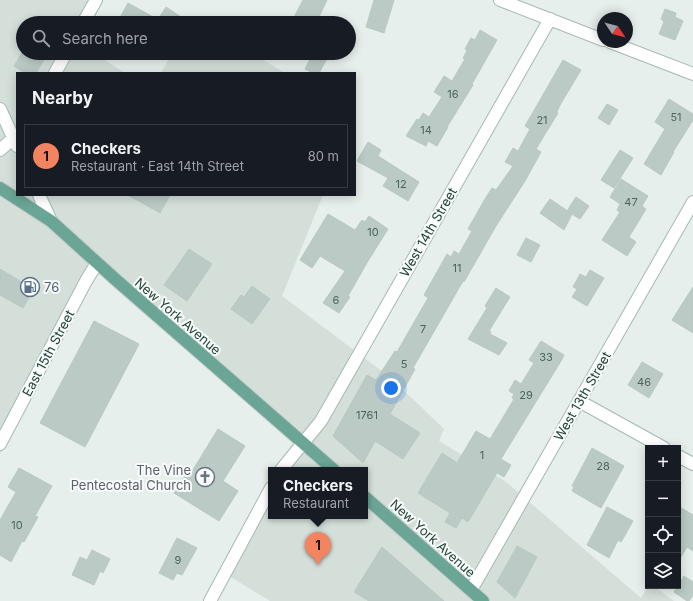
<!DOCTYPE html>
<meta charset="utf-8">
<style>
body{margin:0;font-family:Inter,sans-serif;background:#242831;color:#f1f3f6}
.controls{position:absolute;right:12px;bottom:12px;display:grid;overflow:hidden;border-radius:0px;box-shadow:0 2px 10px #0003}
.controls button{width:36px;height:36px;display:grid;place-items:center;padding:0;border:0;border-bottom:1px solid #363941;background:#171b24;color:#f1f3f6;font:20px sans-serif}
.compass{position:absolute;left:597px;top:12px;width:36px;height:36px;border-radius:50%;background:#171b24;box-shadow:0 2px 10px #0003;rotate:125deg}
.you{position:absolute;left:391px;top:388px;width:14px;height:14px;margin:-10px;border:3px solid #fff;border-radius:50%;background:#1a73e8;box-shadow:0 0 0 6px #1a73e833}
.badge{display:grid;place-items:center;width:26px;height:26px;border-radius:50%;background:#f4845f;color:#111;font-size:13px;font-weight:700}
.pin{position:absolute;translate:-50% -33px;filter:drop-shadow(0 1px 2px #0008)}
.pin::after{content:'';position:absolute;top:21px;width:14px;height:12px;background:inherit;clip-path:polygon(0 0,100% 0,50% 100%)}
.popup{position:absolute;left:268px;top:467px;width:100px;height:52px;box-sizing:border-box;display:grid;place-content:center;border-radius:0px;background:#171b24;filter:drop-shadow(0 1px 3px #0005);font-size:13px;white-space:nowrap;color:#9ea1a6}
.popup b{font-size:15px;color:#f1f3f6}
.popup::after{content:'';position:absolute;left:50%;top:100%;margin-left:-8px;border:8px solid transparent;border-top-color:#171b24}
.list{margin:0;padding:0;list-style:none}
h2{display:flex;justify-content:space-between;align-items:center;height:52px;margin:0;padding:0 16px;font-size:17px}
h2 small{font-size:13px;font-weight:400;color:#9ea1a6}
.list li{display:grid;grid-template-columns:26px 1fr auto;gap:12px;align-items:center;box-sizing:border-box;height:64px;margin:0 8px 8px;padding:0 8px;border:1px solid #363941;border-radius:0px}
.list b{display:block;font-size:15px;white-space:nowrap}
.list p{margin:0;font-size:13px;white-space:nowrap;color:#9ea1a6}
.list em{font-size:13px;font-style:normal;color:#9ea1a6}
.icon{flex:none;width:22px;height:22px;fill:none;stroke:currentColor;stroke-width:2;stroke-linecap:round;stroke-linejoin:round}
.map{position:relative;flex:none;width:693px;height:601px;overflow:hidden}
.search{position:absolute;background:#171b24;box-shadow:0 2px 10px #0003;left:16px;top:16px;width:340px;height:44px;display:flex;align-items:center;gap:10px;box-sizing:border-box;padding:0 14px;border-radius:22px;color:#9ea1a6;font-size:15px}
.panel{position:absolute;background:#171b24;box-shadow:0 2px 10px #0003;left:16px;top:72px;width:340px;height:124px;border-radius:0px}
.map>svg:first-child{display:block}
.built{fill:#d4dfda}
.building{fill:#bbcac4;stroke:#b8c9c2}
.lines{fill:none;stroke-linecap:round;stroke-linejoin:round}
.street-casing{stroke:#a8b8b2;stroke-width:14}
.secondary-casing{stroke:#a4bbb3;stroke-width:14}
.primary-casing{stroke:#c2cac8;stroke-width:14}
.street{stroke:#fff;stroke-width:12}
.secondary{stroke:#fff;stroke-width:12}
.primary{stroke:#6aa596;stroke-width:12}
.labels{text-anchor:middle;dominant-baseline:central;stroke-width:4;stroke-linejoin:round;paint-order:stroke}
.number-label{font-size:11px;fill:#4a645c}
.street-label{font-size:13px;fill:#24423a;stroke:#f7fbf9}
.service-label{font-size:13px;fill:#4e5e75;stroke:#f7fbf9;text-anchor:start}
.worship-label{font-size:13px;fill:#5b616d;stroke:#f7fbf9;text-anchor:end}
</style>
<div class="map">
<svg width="693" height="601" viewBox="0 0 693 601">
<rect width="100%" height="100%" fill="#e6efeb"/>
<g class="built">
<polygon points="0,0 92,0 79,23 23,23 23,53 94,53 125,73 17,73 17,195 323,195 282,296 391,378 444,429 439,441 505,481 641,598 648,586 654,586 674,601 270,601 229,576 271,497 271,516 365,516 365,470 286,470 310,443 101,259 0,454"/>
<polygon points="172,53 252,53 285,73 161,73"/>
</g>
<g class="building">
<polygon points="303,0 327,0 316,23 291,23"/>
<polygon points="374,0 394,0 384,33 366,27"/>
<polygon points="128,3 164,23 117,23"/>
<polygon points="166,7 190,23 166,23 159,18"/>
<polygon points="665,9 676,13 675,17 683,21 675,40 659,34 664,22 661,19"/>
<polygon points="480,30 497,40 472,84 473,85 447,127 448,127 437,146 428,141 426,146 406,136 417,119 419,120 423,113 429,117 442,97 434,92 444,76 452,81 465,59 463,58 467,51 465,49 471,38 475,40"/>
<polygon points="22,53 48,53 36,73 25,73 14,66"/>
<polygon points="313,53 330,53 319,73 313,73 305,69"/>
<polygon points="563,60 581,70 560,105 557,112 558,113 536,149 541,152 525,181 496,226 464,282 463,281 413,368 415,369 390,414 420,433 403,459 375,441 363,463 333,436 367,375 376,380 395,351 397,352 428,298 424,295 447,254 451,257 454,251 459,254 472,231 468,229 485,199 492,188 496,190 513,166 505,162 513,148 518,151 530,129 525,126"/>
<polygon points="669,99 693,114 693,120 673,152 674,152 661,175 644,164 665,129 655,122"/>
<polygon points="607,104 618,110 609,125 598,118"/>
<polygon points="368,142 381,150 378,156 419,182 408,201 383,186 388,178 357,161"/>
<polygon points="620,150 633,158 614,188 601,180"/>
<polygon points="621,179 648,196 642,206 646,209 629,237 636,242 627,256 602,240 620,212 617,210 620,204 610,197"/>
<polygon points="128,195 170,195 160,213"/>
<polygon points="576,197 589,206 580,219 567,211"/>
<polygon points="550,199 572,214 564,230 540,213"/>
<polygon points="328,214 355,230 362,220 365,222 369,216 388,229 368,261 348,296 350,297 339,313 323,303 345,271 320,256 312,268 300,260"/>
<polygon points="526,238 540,245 531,262 517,255"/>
<polygon points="189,249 212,264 187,301 164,285"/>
<polygon points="0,269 27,285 26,288 32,292 23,308 0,295"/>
<polygon points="590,270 604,278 587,306 572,297 577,289 573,287 580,274 586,277"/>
<polygon points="252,286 270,299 252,324 231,309 241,295 244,297"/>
<polygon points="693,287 693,333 672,320"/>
<polygon points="496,288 510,297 489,331 491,332 490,334 507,343 499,355 468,339 487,308 485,306"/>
<polygon points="94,321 139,344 85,447 40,423"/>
<polygon points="541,341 564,355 561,361 501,459 511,465 504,477 497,473 468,522 462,518 456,528 445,522 450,513 418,493 442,453 457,463 476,431 490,439 514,399 512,398 514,394 509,391 515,380 521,384 534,363 529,360"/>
<polygon points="642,362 663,374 649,398 628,385"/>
<polygon points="218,429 245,446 223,481 238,491 219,521 174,493 188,471 191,473"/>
<polygon points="592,448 624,466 601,508 572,491 574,487 572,486"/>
<polygon points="19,468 52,486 35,516 38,517 24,542 22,541 11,562 0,555 0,520 16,492 8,487"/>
<polygon points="678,506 693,515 693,551 687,547 678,562"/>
<polygon points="607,507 633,521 621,542 618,540 609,558 587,545"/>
<polygon points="177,538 197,548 182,575 177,573 173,580 159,573"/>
<polygon points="517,546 537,557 515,598 497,582"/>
<polygon points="382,547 444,601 369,601 354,592"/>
<polygon points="92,550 110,559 103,573 100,571 94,585 72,575 80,557 87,560"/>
<polygon points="684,576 693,582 693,595 689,601 687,601 674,592"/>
</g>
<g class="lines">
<g class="street-casing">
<g id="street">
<polyline points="500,0 603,40"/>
<polyline points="83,23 96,0"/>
<polyline points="610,42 693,74"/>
<polyline points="55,73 66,53"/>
<polyline points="0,150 17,135"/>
<polyline points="579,401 664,448"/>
<polyline points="0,444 86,281 97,263"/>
<polyline points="678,456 693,464"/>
<polyline points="281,470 321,421 550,19"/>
<polyline points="471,590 693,202"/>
<polyline points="210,601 271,488"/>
</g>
</g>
<g class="secondary-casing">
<g id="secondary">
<polyline points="0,109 17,146"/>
<polyline points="39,195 51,221"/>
</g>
</g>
<g class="primary-casing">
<g id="primary">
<polyline points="0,188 51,221 115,279 334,470"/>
<polyline points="365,497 483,601"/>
</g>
</g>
<use href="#street" class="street"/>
<use href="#secondary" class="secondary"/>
<use href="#primary" class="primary"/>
</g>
<defs>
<g id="fuel-ring" transform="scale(1)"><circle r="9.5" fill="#f7fbf9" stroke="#5c6f8a" stroke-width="1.5"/><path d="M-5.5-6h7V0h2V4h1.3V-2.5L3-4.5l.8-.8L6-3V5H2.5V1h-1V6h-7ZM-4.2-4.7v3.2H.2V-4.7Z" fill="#5c6f8a"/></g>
<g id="church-ring" transform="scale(1)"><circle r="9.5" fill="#f7fbf9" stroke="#6b7280" stroke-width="1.5"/><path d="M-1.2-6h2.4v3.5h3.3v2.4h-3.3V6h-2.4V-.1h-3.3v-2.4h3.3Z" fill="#6b7280"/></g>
</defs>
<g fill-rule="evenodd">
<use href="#fuel-ring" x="30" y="287"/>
<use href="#church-ring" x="205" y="477"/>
</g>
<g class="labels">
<g class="number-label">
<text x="453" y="94">16</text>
<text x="676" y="117">51</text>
<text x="542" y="120">21</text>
<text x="426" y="130">14</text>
<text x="401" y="184">12</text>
<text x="631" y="202">47</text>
<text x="373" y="232">10</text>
<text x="457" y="268">11</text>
<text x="336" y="300">6</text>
<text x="423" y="329">7</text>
<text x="546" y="357">33</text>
<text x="404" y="364">5</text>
<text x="644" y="382">46</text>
<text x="526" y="395">29</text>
<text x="367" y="415">1761</text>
<text x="482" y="455">1</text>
<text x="603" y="466">28</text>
<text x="17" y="525">10</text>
<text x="178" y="560">9</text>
</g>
<g class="street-label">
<text transform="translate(428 232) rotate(-60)">West 14th Street</text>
<text transform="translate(178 316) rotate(41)">New York Avenue</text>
<text transform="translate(48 353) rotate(-62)">East 15th Street</text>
<text transform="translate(582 396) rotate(-60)">West 13th Street</text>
<text transform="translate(433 538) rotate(42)">New York Avenue</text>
</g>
<g class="service-label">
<text x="44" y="287">76</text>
</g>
<g class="worship-label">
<text x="191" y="470">The Vine<tspan x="191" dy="15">Pentecostal Church</tspan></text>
</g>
</g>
</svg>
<div class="controls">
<button>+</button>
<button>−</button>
<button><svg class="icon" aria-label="locate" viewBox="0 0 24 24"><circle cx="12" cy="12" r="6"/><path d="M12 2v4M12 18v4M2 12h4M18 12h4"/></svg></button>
<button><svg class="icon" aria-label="layers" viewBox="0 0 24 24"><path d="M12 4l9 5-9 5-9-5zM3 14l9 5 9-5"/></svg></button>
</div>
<svg class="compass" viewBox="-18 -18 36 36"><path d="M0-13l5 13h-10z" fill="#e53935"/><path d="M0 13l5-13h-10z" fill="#9ea1a6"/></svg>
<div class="you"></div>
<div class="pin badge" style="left:318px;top:565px">1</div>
<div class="popup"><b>Checkers</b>Restaurant</div>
<div class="search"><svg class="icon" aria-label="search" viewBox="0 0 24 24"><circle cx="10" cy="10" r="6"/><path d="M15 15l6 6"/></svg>Search here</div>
<section class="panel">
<h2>Nearby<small></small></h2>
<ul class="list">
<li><span class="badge">1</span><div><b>Checkers</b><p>Restaurant · East 14th Street</p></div><em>80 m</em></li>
</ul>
</section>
</div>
